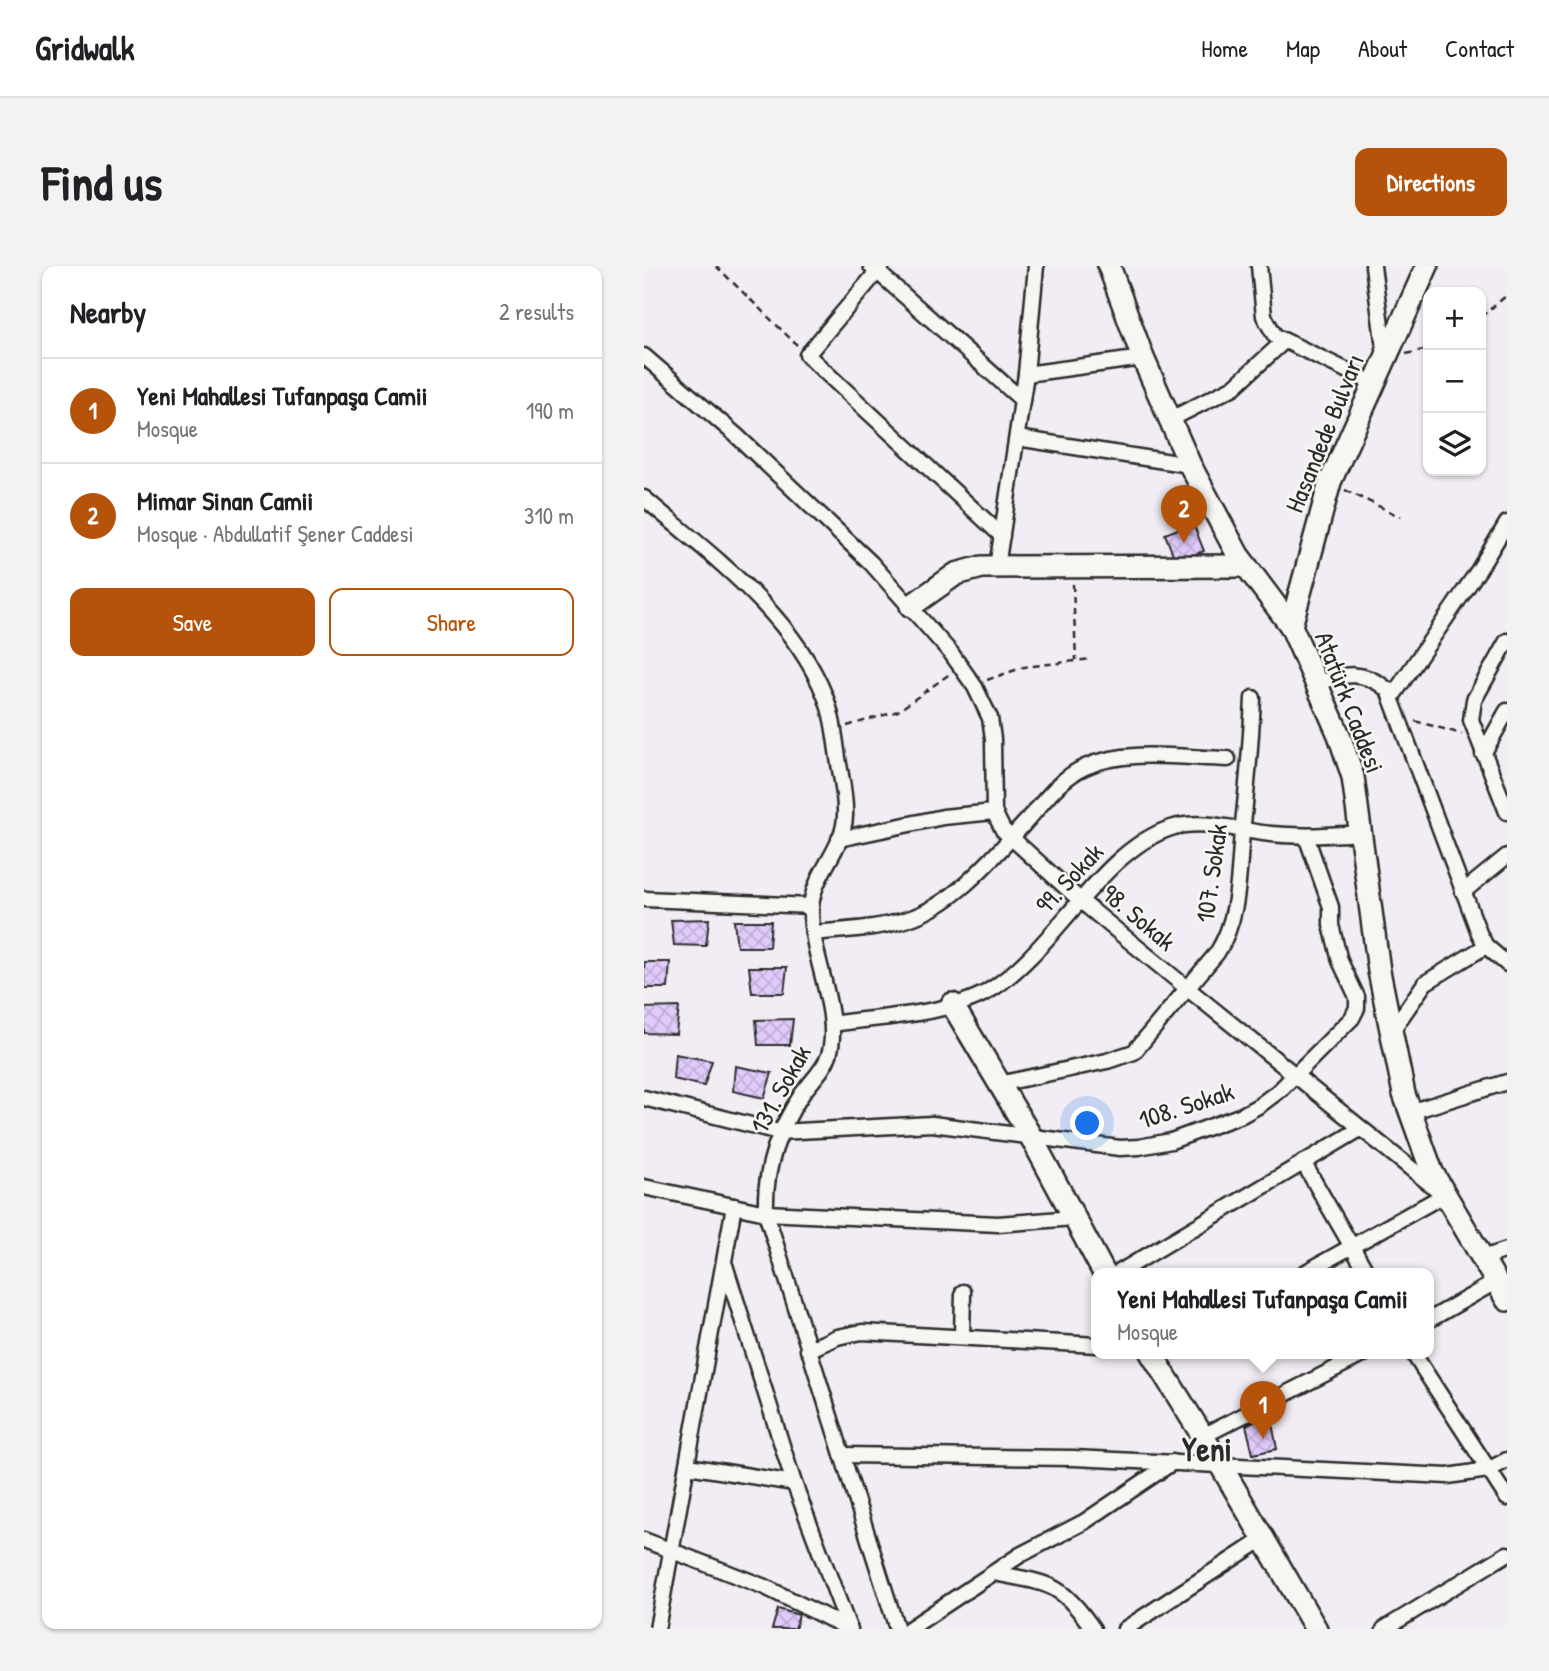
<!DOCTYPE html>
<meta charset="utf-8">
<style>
body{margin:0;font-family:"Patrick Hand",sans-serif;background:#f2f2f2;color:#202124}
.controls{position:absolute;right:21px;top:21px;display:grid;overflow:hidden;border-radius:14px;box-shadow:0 2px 5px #0004}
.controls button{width:63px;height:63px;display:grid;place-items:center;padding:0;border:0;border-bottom:2px solid #e0e0e0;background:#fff;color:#202124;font:35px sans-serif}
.you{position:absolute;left:444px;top:858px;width:24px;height:24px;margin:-18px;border:5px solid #fff;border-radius:50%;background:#1a73e8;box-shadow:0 0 0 10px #1a73e833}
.badge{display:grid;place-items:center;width:46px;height:46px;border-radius:50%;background:#b45309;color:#fff;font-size:23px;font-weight:700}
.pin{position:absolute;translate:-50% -58px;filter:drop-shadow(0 2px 4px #0008)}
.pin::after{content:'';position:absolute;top:37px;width:24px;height:21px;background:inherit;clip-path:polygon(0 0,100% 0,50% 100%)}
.popup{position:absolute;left:447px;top:1002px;width:343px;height:91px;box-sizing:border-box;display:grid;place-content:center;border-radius:14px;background:#fff;filter:drop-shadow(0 2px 5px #0005);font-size:23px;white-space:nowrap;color:#757577}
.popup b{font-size:26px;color:#202124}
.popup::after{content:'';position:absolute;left:50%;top:100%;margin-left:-14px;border:14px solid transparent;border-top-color:#fff}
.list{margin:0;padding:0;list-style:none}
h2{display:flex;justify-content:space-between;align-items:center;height:91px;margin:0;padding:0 28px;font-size:30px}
h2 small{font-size:23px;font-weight:400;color:#757577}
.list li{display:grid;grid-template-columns:46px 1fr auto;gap:21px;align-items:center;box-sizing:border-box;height:105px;padding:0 28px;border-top:2px solid #e0e0e0}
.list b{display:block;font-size:26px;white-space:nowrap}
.list p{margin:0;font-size:23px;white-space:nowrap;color:#757577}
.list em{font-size:23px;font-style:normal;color:#757577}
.actions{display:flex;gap:14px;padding:21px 28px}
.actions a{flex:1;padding:16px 0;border:2px solid #b45309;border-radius:14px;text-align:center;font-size:24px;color:#b45309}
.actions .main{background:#b45309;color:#fff}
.icon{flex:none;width:38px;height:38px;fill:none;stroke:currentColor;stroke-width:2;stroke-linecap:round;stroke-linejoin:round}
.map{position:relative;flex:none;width:863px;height:1363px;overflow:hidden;border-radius:14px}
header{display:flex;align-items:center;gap:42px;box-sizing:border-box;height:98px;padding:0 35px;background:#fff;border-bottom:2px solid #e0e0e0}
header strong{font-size:33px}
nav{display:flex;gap:38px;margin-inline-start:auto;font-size:24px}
.intro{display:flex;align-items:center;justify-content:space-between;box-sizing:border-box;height:168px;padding:0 42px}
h1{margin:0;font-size:49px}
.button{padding:18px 32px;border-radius:14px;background:#b45309;color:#fff;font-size:24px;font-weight:700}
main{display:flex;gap:42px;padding:0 42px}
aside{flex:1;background:#fff;border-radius:14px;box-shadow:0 2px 5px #0004}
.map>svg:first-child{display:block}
.building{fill:url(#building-cross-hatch);stroke:#2b2b2b;stroke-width:2}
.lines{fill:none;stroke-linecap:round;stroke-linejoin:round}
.street-casing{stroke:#2b2b2b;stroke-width:19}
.secondary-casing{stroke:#2b2b2b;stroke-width:26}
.path{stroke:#2b2b2b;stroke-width:2.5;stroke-dasharray:7 5;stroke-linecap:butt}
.street{stroke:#f6f6f2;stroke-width:14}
.secondary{stroke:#f6f6f2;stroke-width:21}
.labels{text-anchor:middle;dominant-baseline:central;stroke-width:5;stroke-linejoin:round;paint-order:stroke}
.street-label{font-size:26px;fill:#2b2b2b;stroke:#f6f6f2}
.district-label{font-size:33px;font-weight:bold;fill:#2b2b2b;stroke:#f6f6f2}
</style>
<header>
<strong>Gridwalk</strong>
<nav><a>Home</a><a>Map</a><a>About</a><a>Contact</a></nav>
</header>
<div class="intro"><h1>Find us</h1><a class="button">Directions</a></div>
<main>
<aside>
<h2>Nearby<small>2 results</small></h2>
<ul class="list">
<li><span class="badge">1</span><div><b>Yeni Mahallesi Tufanpaşa Camii</b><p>Mosque</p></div><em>190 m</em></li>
<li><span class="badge">2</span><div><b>Mimar Sinan Camii</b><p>Mosque · Abdullatif Şener Caddesi</p></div><em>310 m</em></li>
</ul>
<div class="actions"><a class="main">Save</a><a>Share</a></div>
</aside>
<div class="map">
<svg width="863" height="1363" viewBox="0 0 863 1363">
<defs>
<pattern id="building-cross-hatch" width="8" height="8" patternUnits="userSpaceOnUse" patternTransform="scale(1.75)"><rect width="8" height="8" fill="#e0cbfb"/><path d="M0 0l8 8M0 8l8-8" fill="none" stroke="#c0aed7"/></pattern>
</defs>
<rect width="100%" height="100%" fill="#f2edf4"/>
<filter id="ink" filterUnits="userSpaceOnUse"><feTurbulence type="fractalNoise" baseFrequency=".0143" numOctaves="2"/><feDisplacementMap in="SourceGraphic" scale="14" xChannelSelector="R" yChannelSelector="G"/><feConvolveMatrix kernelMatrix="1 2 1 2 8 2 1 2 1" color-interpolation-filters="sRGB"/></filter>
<g filter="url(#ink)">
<g class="building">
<polygon points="549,257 560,285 532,296 521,268"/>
<polygon points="65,653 62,680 30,679 27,654"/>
<polygon points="90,655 127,655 125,681 93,681"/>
<polygon points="0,696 26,696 24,722 0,722"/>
<polygon points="105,701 143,701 140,727 108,727"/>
<polygon points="35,741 32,768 0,767 0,742"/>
<polygon points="149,753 146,779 114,779 112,754"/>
<polygon points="31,788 68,795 60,820 29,813"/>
<polygon points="91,800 128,807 120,832 89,825"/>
<polygon points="626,1147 633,1183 609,1188 602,1159"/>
<polygon points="134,1343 155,1349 151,1363 128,1363"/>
</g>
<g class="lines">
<g class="street-casing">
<g id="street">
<polyline points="227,0 378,134"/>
<polyline points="238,0 163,89 358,270"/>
<polyline points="615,0 620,50 631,70 729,117"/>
<polyline points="729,0 741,89"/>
<polyline points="0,90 93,170 227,297 307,387 331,421 346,452 349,473 350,546 359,564 438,636 544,723 800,929 660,1007"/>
<polyline points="382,108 499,92"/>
<polyline points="525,154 590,121 639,76"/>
<polyline points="373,172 546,199"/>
<path d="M0,232C65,288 148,347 181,430C189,450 191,471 194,492C197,511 202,530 201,550C200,584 168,608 167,643C166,689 198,747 185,789C180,804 167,815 158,828C133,865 120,903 122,947L253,1363"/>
<polyline points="353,301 382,108 392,0"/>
<polyline points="863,375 830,434 827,454 863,546"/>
<path d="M673,418C700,407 720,404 744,424L835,667L842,680L863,698"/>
<polyline points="748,431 834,305 863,257"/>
<polyline points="839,488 863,445"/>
<polyline points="195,573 299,551 350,546"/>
<polyline points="819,626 863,590"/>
<polyline points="0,633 167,640"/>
<path d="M169,667C200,664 234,663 264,653C309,639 348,593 379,559C398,539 414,513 441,501C483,482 539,492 584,493"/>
<path d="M188,758C234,751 302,749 343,726C410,686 456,585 527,562C560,552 594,565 627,568C657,571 687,569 717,567"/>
<polyline points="747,766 781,717 842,680"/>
<path d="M355,818L463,795L490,786L573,687C596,651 594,608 598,567C603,522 607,477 609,432"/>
<polyline points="0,832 135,866 288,858 476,882 495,881 527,875 598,849 616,839 636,824 708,752 713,742 713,731 696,695 687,659 687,641 662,570"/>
<polyline points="766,846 863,816"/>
<polyline points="659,896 723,1007"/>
<polyline points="0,921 122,947 354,958 429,952"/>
<polyline points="839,992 863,984"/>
<polyline points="81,999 150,1217 205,1362"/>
<polyline points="474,1007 716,863"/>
<polyline points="785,1054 853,1015"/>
<polyline points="318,1070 319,1026"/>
<polyline points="164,1084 193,1071 218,1066 453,1079"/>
<polyline points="769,1087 863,1232"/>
<polyline points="559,1170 722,1087"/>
<polyline points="198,1189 430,1192 804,1210 844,1204 863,1194"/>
<polyline points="44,1200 150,1217"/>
<polyline points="0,1274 121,1321 206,1363"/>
<path d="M350,1307C405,1318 416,1315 449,1363"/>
<polyline points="13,1363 90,940"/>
<polyline points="265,1363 376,1289 440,1256 529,1196"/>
<polyline points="481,1363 619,1273"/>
<polyline points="740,1363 863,1288"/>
</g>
</g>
<g class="secondary-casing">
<g id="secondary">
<polyline points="465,0 499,92 546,199 594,289 647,360 695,469 709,511 735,705 760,828 788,906 863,1034"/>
<polyline points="267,340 312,308 338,301 602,300"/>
<polyline points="647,360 686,216 783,0"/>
<polyline points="308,738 386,869 460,1007"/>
<polyline points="507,1087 576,1198 672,1363"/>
</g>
</g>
<g class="path">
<polyline points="72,0 153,79"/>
<polyline points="837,51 863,29"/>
<polyline points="762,88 784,83"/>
<polyline points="701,224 757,251"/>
<polyline points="429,318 432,394"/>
<polyline points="343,414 380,401 448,393"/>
<polyline points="771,455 818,468"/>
<polyline points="203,460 254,445 307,407"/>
</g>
<use href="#street" class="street"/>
<use href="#secondary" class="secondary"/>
</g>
</g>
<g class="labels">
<g class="street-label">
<text transform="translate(680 167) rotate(-68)">Hasandede Bulvarı</text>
<text transform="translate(706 436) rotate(69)">Atatürk Caddesi</text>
<text transform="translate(567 607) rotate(-82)">107. Sokak</text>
<text transform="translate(425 612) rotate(-47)">99. Sokak</text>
<text transform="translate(495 651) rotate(40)">98. Sokak</text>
<text transform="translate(136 823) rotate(-61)">131. Sokak</text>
<text transform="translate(542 839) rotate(-18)">108. Sokak</text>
</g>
<g class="district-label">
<text x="563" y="1183">Yeni</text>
</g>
</g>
</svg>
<div class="controls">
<button>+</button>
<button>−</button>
<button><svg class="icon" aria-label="layers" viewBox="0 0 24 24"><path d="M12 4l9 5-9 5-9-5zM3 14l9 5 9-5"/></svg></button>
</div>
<div class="you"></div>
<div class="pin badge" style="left:619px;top:1173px">1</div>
<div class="popup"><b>Yeni Mahallesi Tufanpaşa Camii</b>Mosque</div>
<div class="pin badge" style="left:540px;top:277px">2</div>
</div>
</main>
